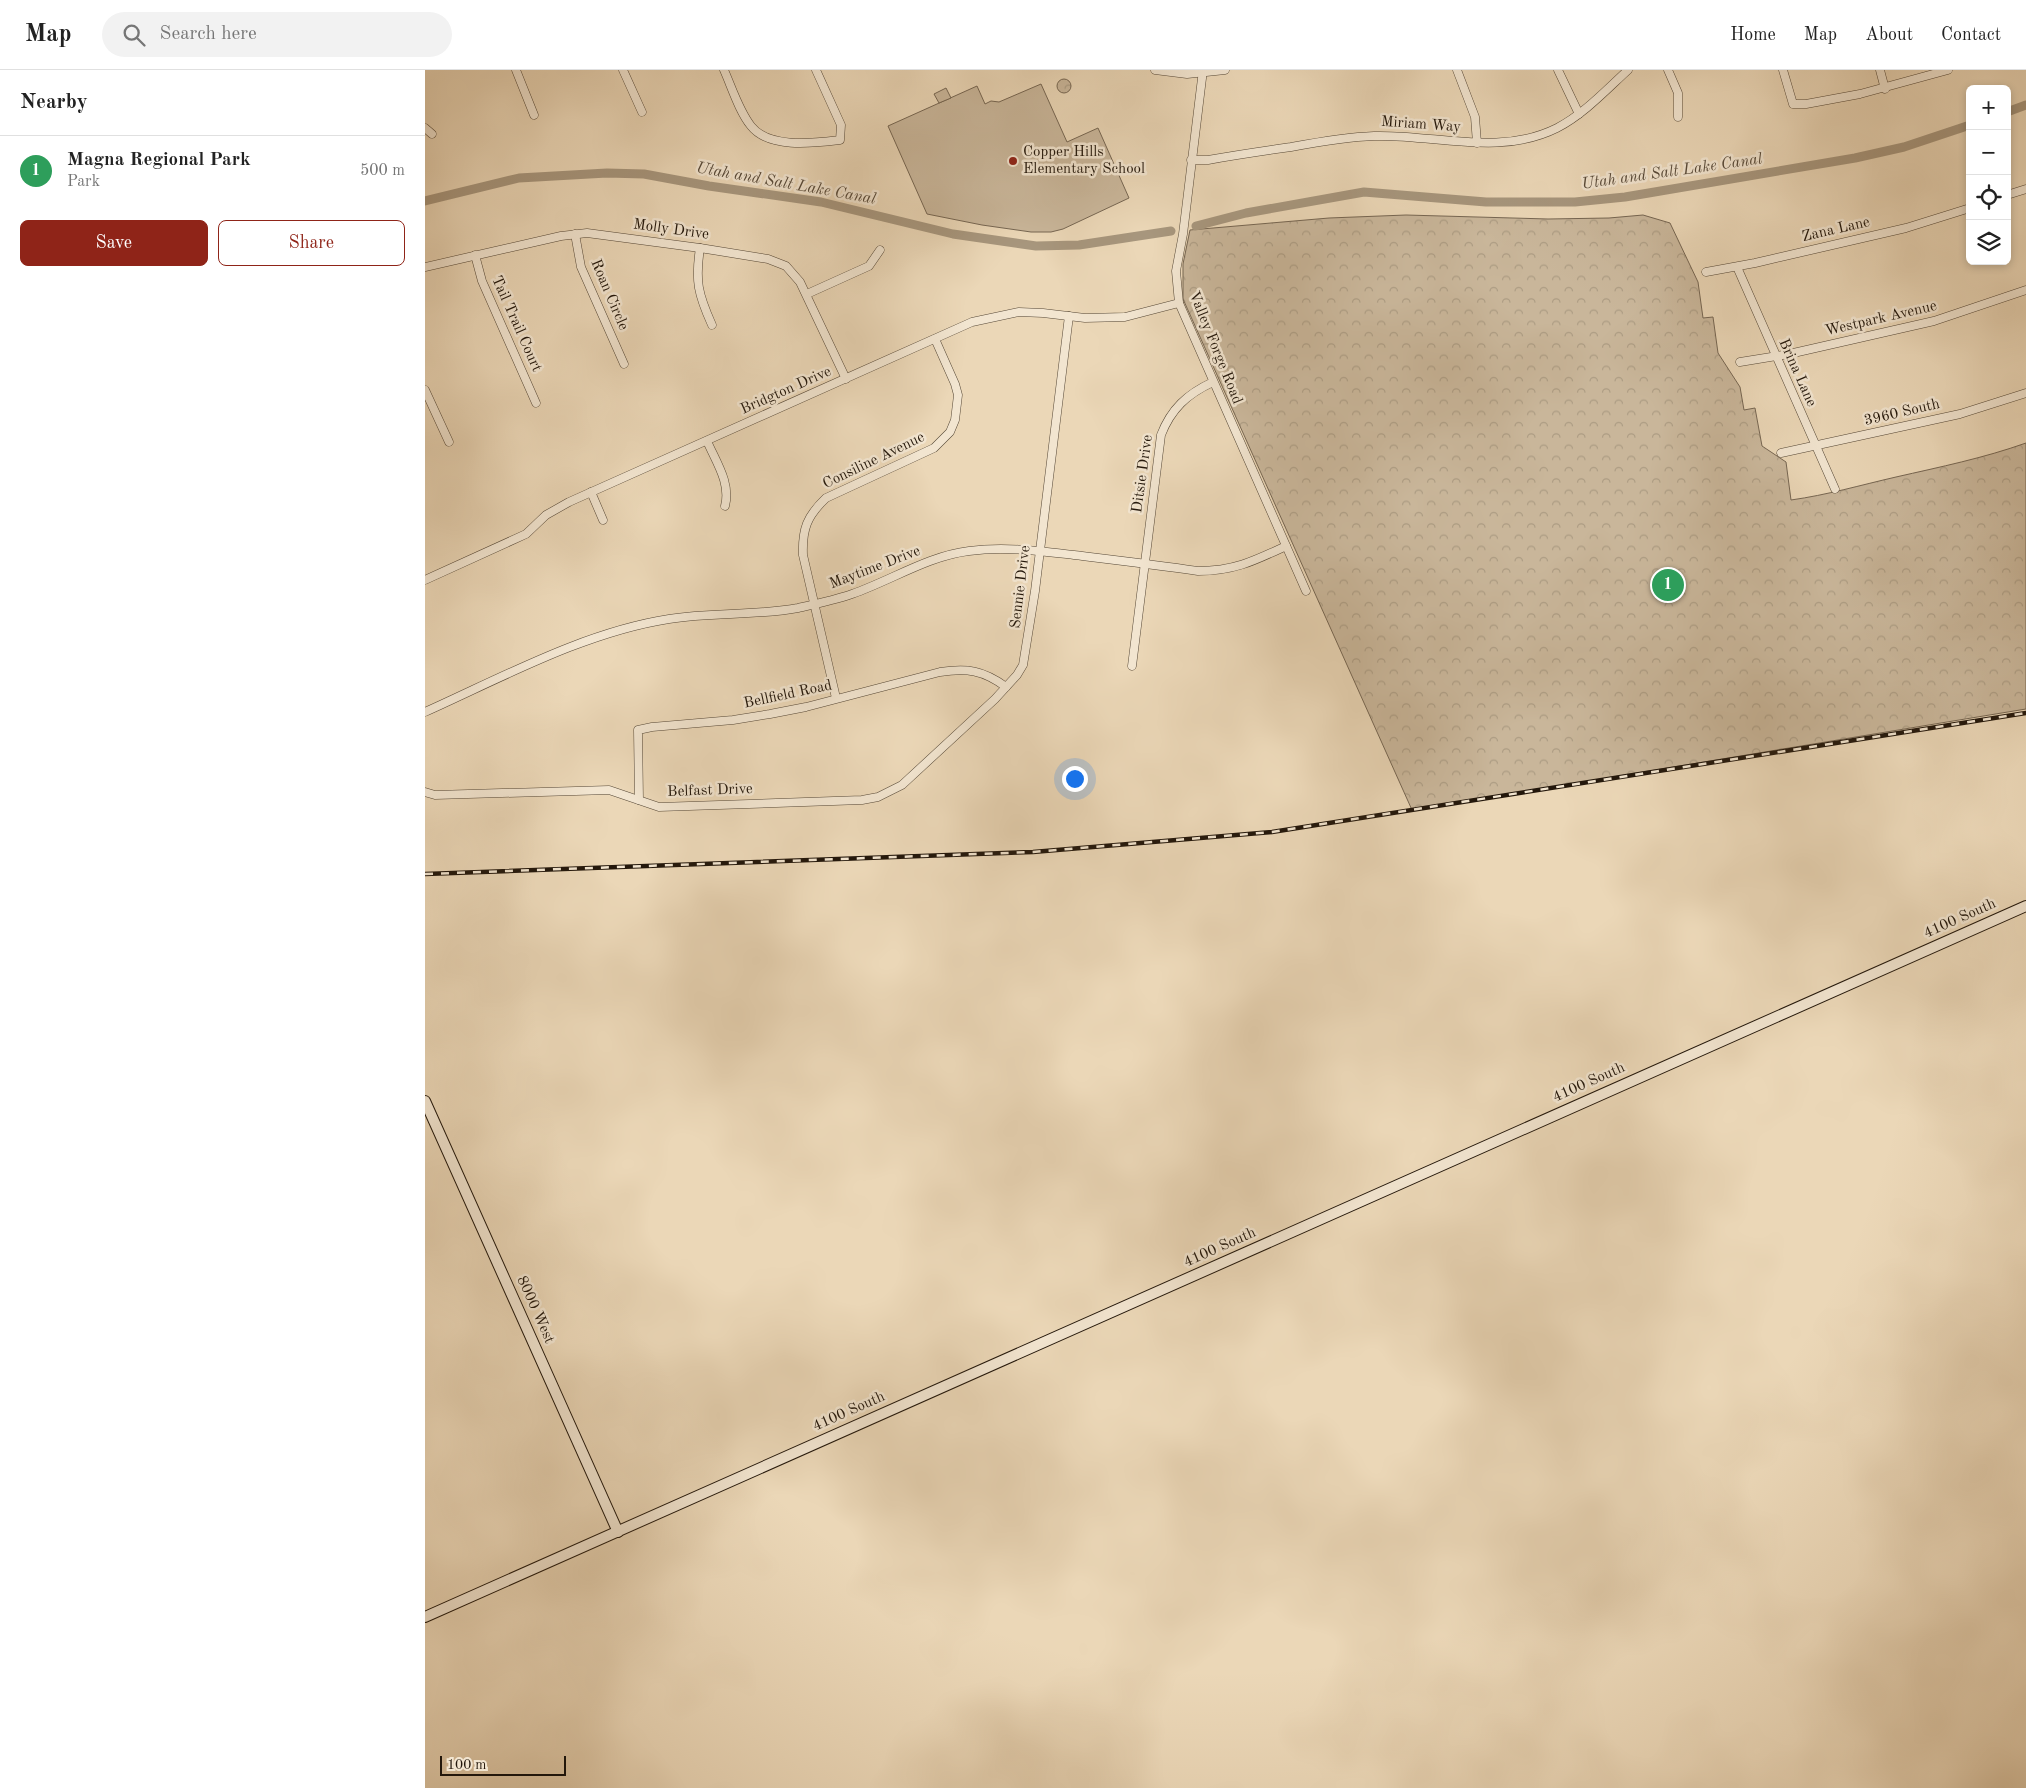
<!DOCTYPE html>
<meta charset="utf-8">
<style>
body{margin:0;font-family:"Old Standard TT",serif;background:#f2f2f2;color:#222}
.controls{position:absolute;right:15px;top:15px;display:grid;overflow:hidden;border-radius:8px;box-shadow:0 2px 8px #0003}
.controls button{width:45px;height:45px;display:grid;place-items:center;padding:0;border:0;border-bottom:1px solid #e0e0e0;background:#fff;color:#222;font:25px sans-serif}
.scale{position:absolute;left:15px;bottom:12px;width:126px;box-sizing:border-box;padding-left:5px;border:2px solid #23170b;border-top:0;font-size:14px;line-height:18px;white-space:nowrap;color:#23170b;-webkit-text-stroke:4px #f2e5d0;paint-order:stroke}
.you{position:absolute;left:649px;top:708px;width:18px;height:18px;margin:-12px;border:4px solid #fff;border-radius:50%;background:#1a73e8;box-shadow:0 0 0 8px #1a73e833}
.badge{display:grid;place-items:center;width:32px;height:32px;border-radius:50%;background:#8f2418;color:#fff;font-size:16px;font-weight:700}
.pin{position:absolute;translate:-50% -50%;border:2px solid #fff;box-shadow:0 1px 5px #0006}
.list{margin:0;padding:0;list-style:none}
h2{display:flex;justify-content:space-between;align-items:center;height:65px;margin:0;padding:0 20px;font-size:21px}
h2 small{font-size:16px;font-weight:400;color:#767676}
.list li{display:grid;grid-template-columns:32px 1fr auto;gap:15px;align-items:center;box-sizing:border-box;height:70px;padding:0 20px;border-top:1px solid #e0e0e0}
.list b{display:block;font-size:19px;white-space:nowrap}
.list p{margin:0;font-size:16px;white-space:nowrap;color:#767676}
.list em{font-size:16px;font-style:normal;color:#767676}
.actions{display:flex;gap:10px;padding:15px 20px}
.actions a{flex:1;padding:11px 0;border:1px solid #8f2418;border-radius:8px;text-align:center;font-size:18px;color:#8f2418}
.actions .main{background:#8f2418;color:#fff}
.icon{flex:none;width:28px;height:28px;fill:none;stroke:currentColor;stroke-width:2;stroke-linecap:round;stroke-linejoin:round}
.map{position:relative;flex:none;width:1601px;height:1718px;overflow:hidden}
header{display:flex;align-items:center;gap:30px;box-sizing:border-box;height:70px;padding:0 25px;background:#fff;border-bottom:1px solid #e0e0e0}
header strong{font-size:24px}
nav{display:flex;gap:28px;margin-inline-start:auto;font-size:18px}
.search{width:350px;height:45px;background:#f2f2f2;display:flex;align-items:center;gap:12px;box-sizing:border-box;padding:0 18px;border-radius:28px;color:#767676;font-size:19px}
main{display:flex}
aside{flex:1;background:#fff}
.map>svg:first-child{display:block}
.grass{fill:#c9b69a;stroke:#766652}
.forest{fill:url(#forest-crowns);stroke:#766652}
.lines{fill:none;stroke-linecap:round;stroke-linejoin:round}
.canal{stroke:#a7967d;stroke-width:9}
.street-casing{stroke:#554736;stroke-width:9}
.secondary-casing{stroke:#23170b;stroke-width:12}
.street{stroke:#f2e5d0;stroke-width:8}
.secondary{stroke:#f2e5d0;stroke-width:10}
.rail-casing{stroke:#23170b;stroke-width:4.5}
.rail{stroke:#f2e5d0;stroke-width:2.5;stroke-dasharray:8;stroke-linecap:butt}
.poi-dot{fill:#8f2418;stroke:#f2e5d0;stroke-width:2}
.labels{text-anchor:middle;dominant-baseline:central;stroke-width:5;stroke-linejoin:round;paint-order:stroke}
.street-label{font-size:15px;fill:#23170b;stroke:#f2e5d0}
.poi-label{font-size:15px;fill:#23170b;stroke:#f2e5d0;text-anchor:start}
.water-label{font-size:16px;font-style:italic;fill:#584a39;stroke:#f2e5d0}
</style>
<header>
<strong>Map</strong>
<div class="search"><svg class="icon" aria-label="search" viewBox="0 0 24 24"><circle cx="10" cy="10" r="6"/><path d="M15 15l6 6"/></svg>Search here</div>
<nav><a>Home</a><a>Map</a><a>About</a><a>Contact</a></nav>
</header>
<main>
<aside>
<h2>Nearby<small></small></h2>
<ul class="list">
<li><span class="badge" style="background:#2e9e5b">1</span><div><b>Magna Regional Park</b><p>Park</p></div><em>500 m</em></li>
</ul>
<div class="actions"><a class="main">Save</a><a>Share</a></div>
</aside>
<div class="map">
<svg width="1601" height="1718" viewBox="0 0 1601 1718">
<defs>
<pattern id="forest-crowns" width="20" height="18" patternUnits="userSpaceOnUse" patternTransform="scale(1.25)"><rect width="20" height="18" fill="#c9b69a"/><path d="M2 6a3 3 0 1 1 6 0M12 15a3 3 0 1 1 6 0" fill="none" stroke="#ac9c83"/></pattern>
</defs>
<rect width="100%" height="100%" fill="#ebd7b7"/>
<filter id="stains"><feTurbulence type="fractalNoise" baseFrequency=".004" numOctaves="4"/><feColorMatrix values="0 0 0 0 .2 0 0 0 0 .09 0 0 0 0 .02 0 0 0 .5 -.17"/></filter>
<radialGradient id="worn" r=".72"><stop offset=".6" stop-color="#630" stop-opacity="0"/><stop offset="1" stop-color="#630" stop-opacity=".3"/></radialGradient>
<polygon class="grass" points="616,14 642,72 673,58 704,128 638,159 626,162 606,162 557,155 502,144 463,56 552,16 560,34 566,31 574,32"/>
<g class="forest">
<circle cx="639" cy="16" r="7"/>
<polygon points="521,18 526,28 514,33 509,24"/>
<path d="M981,145L1123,149L1184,148L1218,145L1245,153L1273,212L1278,248L1288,247L1293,283L1315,317L1319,340L1330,338L1337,376L1361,392L1366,430C1402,425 1436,415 1471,407C1515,397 1559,388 1601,373V639L987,740L758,229V194L765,160L904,148Z"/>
</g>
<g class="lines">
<g class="canal">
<polyline points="1582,42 1601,35"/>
<polyline points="0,131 94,108 182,103 219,104 284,116 396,132 528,164 611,176 654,175 746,161"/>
<polyline points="771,156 821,143 939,122 1061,132 1150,132 1200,127 1430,88 1479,77 1545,55"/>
</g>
<g class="street-casing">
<g id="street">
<polyline points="91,0 109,45"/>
<polyline points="198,0 217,42"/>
<path d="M299,0C307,18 314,41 326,56C344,79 389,73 415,70L416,55L391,0"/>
<polyline points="730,0 762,4 800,0"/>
<polyline points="778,0 758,164 751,201 754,233 881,521"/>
<polyline points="1032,0 1050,47 1052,73"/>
<polyline points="1133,0 1154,44"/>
<polyline points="1243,0 1253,23 1253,47"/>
<polyline points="1358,0 1368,34 1381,34 1435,24 1523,0"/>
<polyline points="1455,0 1460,19"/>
<polyline points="0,58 7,64"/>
<path d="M766,90H783C811,85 838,81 866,77C893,72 921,67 949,66C1010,64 1074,87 1132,58C1159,44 1181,20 1203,0"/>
<polyline points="1582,125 1601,119"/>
<polyline points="150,164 156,197 199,294"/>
<path d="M275,178C270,211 273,224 287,255"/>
<polyline points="50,185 57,211 111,333"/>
<polyline points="0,197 136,166 162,163 275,178 343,189 361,196 375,212 421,309"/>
<polyline points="1312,197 1410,419"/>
<polyline points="1281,202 1330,193 1481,158 1545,138"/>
<polyline points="382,224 444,196 455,180"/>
<polyline points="1315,292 1364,284 1509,251 1601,220"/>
<polyline points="0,320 24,372"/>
<path d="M282,371C291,392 306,413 300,436"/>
<polyline points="1356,383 1535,344 1601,323"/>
<polyline points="166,422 178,450"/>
<polyline points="0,510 101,464 121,445 144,432 547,252 594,242 618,243 660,248 700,247 754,233"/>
<path d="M707,596L736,365C746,339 762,324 788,312"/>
<path d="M411,628L378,485C377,459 382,446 401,428L509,378L525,362L530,350L533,325L530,314L510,269"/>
<path d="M0,642C78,607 160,562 244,549C287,542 330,546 373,538C391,534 410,530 427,524C467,510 503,486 544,481C579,476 615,481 649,485C690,490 732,495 773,501C809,501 829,491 861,476"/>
<polyline points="0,722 10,725 184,720 234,737 437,730 453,727 477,715 570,629 592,605 598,595 610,521 644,246"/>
<path d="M214,730L213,660L227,657L308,650L345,644L381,637L515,602C542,598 558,600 581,617"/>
</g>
</g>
<g class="secondary-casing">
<g id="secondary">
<polyline points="0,1031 193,1462"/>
<polyline points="0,1547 1601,836"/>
</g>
</g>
<use href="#street" class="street"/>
<use href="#secondary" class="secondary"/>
<g class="rail-casing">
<polyline id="rail" points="0,804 608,782 847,762 1601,643"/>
</g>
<use href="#rail" class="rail"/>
</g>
<circle class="poi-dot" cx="588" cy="91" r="5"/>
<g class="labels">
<g class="street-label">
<text transform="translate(996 55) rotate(4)">Miriam Way</text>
<text transform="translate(246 160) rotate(8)">Molly Drive</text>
<text transform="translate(1411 160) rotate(-13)">Zana Lane</text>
<text transform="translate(184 225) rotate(67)">Roan Circle</text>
<text transform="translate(1456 249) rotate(-13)">Westpark Avenue</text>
<text transform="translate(91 254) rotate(66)">Tail Trail Court</text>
<text transform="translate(790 278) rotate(68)">Valley Forge Road</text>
<text transform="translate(1372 303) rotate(66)">Brina Lane</text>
<text transform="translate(361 321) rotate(-24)">Bridgton Drive</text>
<text transform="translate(1477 343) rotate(-13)">3960 South</text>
<text transform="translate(449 391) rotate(-26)">Consiline Avenue</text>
<text transform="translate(718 404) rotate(-82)">Ditsie Drive</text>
<text transform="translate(450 498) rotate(-21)">Maytime Drive</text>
<text transform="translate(596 517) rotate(-83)">Sennie Drive</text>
<text transform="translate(363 625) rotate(-12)">Bellfield Road</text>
<text transform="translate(285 721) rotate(-2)">Belfast Drive</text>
<text transform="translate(1535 849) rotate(-24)">4100 South</text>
<text transform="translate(1164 1013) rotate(-24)">4100 South</text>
<text transform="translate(795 1178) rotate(-24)">4100 South</text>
<text transform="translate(110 1240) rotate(66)">8000 West</text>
<text transform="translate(424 1342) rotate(-24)">4100 South</text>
</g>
<g class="poi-label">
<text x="598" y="82">Copper Hills<tspan x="598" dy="17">Elementary School</tspan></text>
</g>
<g class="water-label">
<text transform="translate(1247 102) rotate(-8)">Utah and Salt Lake Canal</text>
<text transform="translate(361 114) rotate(10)">Utah and Salt Lake Canal</text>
</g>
</g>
<rect width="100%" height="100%" filter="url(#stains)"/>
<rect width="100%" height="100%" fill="url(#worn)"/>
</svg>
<div class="controls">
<button>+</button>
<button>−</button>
<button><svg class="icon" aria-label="locate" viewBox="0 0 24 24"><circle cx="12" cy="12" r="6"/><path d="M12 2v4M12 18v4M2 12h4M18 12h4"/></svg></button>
<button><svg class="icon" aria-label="layers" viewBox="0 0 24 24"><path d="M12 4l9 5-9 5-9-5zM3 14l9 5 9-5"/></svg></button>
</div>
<div class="scale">100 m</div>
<div class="you"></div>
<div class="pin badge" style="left:1243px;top:515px;background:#2e9e5b">1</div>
</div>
</main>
